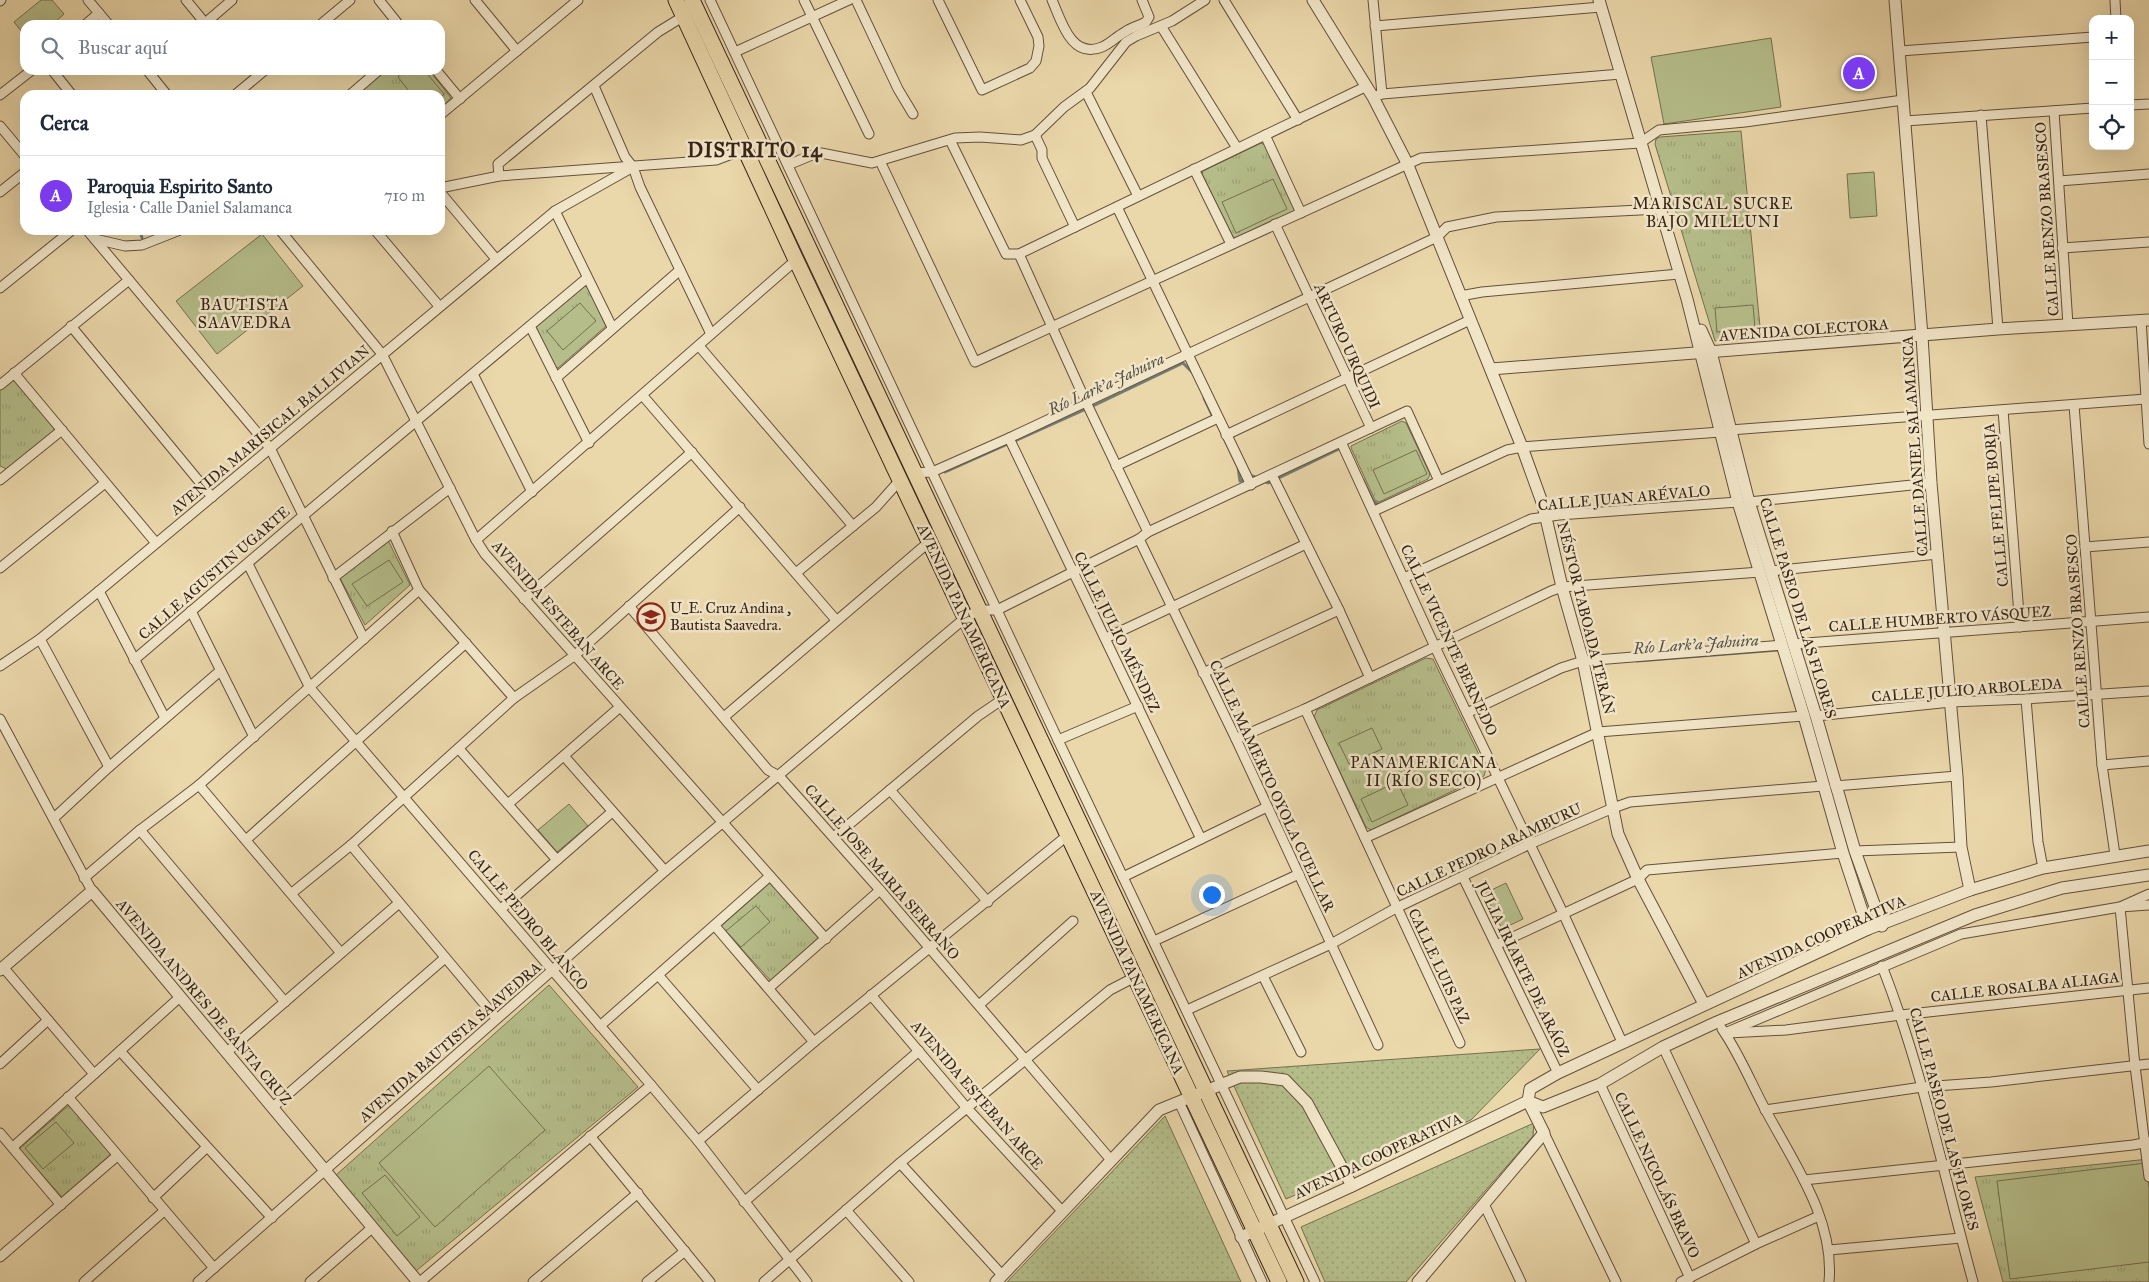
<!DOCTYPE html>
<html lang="es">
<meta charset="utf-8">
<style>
body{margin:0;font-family:"IM FELL Great Primer",serif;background:#f2f2f3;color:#1f2937}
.controls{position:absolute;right:15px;top:15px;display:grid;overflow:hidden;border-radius:10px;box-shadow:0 5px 20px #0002}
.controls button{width:45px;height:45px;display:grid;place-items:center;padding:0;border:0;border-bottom:1px solid #e0e1e3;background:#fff;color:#1f2937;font:25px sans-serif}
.you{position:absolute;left:1211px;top:894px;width:18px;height:18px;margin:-12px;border:4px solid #fff;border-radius:50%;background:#1a73e8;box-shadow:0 0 0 8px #1a73e833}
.badge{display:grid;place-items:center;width:32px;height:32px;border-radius:50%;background:#7c3aed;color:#fff;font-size:16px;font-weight:700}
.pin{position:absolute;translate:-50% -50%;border:2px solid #fff;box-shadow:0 1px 5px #0006}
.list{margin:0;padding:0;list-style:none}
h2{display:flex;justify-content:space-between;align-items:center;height:65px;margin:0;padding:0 20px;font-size:21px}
h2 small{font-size:16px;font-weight:400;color:#747a83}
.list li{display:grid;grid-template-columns:32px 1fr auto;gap:15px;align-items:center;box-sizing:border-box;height:80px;padding:0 20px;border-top:1px solid #e0e1e3}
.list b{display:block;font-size:19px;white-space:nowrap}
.list p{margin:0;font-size:16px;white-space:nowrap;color:#747a83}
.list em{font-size:16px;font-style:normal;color:#747a83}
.icon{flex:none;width:28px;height:28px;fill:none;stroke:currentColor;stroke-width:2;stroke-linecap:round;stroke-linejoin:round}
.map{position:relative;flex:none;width:2149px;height:1282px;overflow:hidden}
.search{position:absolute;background:#fff;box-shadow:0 5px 20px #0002;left:20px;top:20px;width:425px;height:55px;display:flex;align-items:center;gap:12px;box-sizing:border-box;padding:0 18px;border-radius:15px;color:#747a83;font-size:19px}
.panel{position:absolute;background:#fff;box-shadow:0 5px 20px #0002;left:20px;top:90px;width:425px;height:145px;border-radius:15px}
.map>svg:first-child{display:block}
.grass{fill:url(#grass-dots);stroke:#767050}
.park{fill:url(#park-tufts);stroke:#767050}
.garden{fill:#b5be8a;stroke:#767050}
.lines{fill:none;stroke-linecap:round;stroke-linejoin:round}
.stream{stroke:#737c74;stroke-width:3}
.minor-casing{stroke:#63503b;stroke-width:11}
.tertiary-casing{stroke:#63503b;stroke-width:13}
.trunk-casing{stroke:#362316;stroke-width:17}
.minor{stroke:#f1e5c8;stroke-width:9}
.tertiary{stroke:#f1e5c8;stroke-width:11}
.trunk{stroke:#ead7aa;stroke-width:15}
.labels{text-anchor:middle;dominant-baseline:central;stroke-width:5;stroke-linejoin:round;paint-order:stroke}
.street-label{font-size:15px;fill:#362316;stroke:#f1e5c8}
.poi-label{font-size:15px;fill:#362316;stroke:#f1e5c8;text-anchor:start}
.neighbourhood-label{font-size:16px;letter-spacing:1px;fill:#362316;stroke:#f1e5c8}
.water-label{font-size:16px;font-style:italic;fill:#544f45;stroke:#f1e5c8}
.district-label{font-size:20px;font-weight:bold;letter-spacing:1px;fill:#362316;stroke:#f1e5c8}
</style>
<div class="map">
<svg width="2149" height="1282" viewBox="0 0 2149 1282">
<defs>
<pattern id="grass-dots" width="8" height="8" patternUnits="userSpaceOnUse" patternTransform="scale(1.25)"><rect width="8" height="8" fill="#b5be8a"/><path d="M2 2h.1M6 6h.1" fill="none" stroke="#9ca376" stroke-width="1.8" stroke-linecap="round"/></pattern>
<pattern id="park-tufts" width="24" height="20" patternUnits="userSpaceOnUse" patternTransform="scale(1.25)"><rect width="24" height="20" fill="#b5be8a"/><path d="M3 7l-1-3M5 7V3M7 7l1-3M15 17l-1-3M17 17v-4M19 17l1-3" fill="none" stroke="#9ca376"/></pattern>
</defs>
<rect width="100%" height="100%" fill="#ead7aa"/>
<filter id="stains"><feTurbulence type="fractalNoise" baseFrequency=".004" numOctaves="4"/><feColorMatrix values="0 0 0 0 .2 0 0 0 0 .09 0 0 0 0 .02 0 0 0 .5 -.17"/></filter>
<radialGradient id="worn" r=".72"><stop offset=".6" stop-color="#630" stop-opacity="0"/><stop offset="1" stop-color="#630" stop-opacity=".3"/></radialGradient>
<g class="grass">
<polygon points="1540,1049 1471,1120 1286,1199 1227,1071"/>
<polygon points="1165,1116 1241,1282 1007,1282"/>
<polygon points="1534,1123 1533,1136 1406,1282 1325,1282 1301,1227"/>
</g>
<g class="park">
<polygon points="385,70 429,70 451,98 440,108 440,95 365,95 363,91 365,87"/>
<polygon points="1741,131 1761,337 1715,341 1655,144 1656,139 1660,137"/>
<polygon points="1261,143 1265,145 1295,207 1294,211 1236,238 1233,237 1202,174 1203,171"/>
<polygon points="585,286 589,288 606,326 558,368 555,367 536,327"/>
<polygon points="10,381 15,381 54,427 54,431 7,469 0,466 0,390"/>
<polygon points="1402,421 1406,423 1430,474 1428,479 1379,502 1375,500 1351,448 1351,446"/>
<polygon points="388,540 410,585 365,625 340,578"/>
<polygon points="1426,658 1433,659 1486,769 1484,776 1371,830 1366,827 1314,717 1317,710"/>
<polygon points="769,882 819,937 771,981 721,926"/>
<polygon points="549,985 638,1087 416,1271 335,1176"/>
<polygon points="69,1105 111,1154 62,1197 19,1149"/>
<polygon points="2149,1159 2149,1282 2003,1282 1975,1177"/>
</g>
<g class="garden">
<polygon points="41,0 52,0 64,14 52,25 25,25 25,36 14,22"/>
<polygon points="1771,38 1781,107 1664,124 1651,57"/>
<polygon points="406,70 424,70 444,94 440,98 440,95 412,95 398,77"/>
<polygon points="1874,172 1877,216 1850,218 1847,174"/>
<polygon points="1273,179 1287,209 1236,233 1222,202"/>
<polygon points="262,234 303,286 217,354 176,301"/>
<polygon points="580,303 596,321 563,350 547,331"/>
<polygon points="1753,305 1755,329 1717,332 1715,308"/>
<polygon points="1416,450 1427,474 1384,494 1373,470"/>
<polygon points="389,560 403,582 367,606 352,584"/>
<polygon points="1372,728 1382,749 1349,764 1339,743"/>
<polygon points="1397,782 1408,805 1372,822 1361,799"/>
<polygon points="569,804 588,826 557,852 538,830"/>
<polygon points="1506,883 1523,919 1502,929 1485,893"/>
<polygon points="756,906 770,922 741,947 726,931"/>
<polygon points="489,1066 545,1130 435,1227 379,1163"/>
<polygon points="56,1122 74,1143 43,1169 25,1148"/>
<polygon points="2146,1163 2149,1188 2149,1262 2010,1279 1997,1181"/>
<polygon points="385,1175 420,1217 397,1236 362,1193"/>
</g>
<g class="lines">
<g class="stream">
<polyline points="140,230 142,238"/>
<polyline points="1204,398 1214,419"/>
<polyline points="1225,440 1238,467 1240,481 1253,476 1268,483 1341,448"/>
<polyline points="945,472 1095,405 1183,363 1192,372"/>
<polyline points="1363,480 1373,501 1378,504"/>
<polyline points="1797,649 1806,649"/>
<polyline points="1637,661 1778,650"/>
</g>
<g class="minor-casing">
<g id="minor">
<polyline points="88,0 109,25"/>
<polyline points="186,0 205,23"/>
<polyline points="379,0 399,25"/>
<polyline points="475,0 517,51"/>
<polyline points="710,0 1058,740 1315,1282"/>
<polyline points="804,0 869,134"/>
<polyline points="856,0 898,89 913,114"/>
<polyline points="938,0 982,90 1030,68 1036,61 1039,46 1038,37 1020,0"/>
<path d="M1052,0C1061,20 1071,60 1102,47C1111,43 1117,36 1125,32C1131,27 1139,26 1146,22L1149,17L1142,0"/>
<polyline points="1224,0 1298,120"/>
<polyline points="1373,0 1382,94"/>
<polyline points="2115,0 2116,19"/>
<polyline points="0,1 1,0"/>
<polyline points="85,25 99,13"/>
<polyline points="203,25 232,0"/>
<polyline points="320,25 350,0"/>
<polyline points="1161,26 1237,148"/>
<polyline points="1375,26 1601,7"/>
<polyline points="1900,51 2093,37"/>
<polyline points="735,52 849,0"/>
<polyline points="52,70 72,95"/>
<polyline points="147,70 167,95"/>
<polyline points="436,70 460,99"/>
<polyline points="594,86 625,157 633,167 640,187 711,334"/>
<polyline points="1086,92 1138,196"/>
<polyline points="0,95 32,70"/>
<polyline points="235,95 265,70"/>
<polyline points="350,95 379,70"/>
<polyline points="1373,97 1382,94 1621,74"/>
<polyline points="2130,105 2149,104"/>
<polyline points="2054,111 2068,325"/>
<polyline points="440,115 578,0"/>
<polyline points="1981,115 1998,329"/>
<polyline points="1905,121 2093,108"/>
<polyline points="0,126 25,156"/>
<polyline points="1035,135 1042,150 1042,158 1075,227"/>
<polyline points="1265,135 1301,213"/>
<polyline points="950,140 1006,254 1019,254 1367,86"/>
<polyline points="880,161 975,362 1421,158 1640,143 1659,130 1745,122 1903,100"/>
<polyline points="788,165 812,155 821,153 872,163 955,138 980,137 1021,140 1035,135 1064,107 1090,88 1126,42 1136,36 1172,21 1205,0"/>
<polyline points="1194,169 1231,244"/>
<polyline points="499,176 498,164 658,32 684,16"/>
<polyline points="2059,181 2149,174"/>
<polyline points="440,188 499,176 716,160 745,149"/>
<polyline points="0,192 25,172"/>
<polyline points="440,192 496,259"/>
<polyline points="1117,207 1251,485"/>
<polyline points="555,211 612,327"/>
<polyline points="1275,224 1371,428"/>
<polyline points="87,230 270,448 364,639"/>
<polyline points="280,230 382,354 476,540 485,554 826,939"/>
<polyline points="375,230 439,306"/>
<polyline points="95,239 125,246 142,245 180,230"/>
<polyline points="2062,248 2149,242"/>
<polyline points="1019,254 1086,402 1148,532"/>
<polyline points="0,288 72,230"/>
<polyline points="1460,296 1482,292 1679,274"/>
<polyline points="2141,320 2149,444"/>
<polyline points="71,326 212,497"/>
<polyline points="530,326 589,443"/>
<polyline points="699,346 853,526"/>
<polyline points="14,373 156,543"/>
<polyline points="473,374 532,492"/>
<polyline points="556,378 680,270"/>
<polyline points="0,385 129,280"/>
<polyline points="643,396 836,620"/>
<polyline points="2074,405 2102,765 2115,855"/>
<polyline points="2003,410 2020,627"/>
<polyline points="1730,430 2146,399"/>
<polyline points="1226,435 1470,320"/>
<path d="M1009,438C1072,572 1138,705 1201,839"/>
<polyline points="1341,442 1435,647 1563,913 1622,1042"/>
<polyline points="1116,466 1218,418"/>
<polyline points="913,473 932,472 1009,438 1437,237 1447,227 1496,217 1660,209"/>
<polyline points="1272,475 1339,610 1370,678"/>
<polyline points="0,480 62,430"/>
<polyline points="1749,502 1931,483"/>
<polyline points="1374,511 1507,450 1522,447 1720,432"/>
<polyline points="392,531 419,590 514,698"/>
<polyline points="1139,539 1236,739 1378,1045"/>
<polyline points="476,540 796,260"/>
<polyline points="2085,547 2149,542"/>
<polyline points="248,564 310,688 651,1085 698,1141 807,1282"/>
<polyline points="0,568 105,483"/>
<polyline points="1771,571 1938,554"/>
<polyline points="796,573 876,507 901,479"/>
<polyline points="333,578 450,488"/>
<polyline points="1404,578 1531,519 1559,515 1738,502"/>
<polyline points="99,591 165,718"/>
<polyline points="524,599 692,452"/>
<polyline points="629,606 768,770 779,776 880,890 1111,1160"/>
<polyline points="191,611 254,737"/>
<polyline points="1106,638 1306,544"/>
<polyline points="40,639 109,767"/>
<polyline points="1793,644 2149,617"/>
<polyline points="134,660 304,515 587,278"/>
<polyline points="0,666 40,639 99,591 555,211 633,167"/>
<polyline points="1203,673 1339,610"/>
<polyline points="2026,699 2038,842 2043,868"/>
<polyline points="1305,709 1460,1043"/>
<polyline points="1467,713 1561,668 1583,661 1782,645"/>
<polyline points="1816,716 1951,702 2026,699 2149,691"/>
<polyline points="724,717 929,542"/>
<polyline points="0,719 92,891"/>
<polyline points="1236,739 1305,709 1551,591 1562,587 1760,572"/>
<polyline points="1058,740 1138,706"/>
<polyline points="459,749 557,860"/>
<polyline points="564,756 665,871"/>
<polyline points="2102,765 2149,761"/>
<polyline points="199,785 341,953"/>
<polyline points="1835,786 1957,776"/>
<polyline points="890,790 988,902"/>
<polyline points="508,804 620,707"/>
<polyline points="54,818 109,767 220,671"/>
<polyline points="140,830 285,1002"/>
<polyline points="834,837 978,716 1003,699"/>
<polyline points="1365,838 1598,732 1804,716"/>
<polyline points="247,839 466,643"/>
<polyline points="351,845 496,1018"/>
<polyline points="1855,851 1961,847"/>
<polyline points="1123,877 1267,807"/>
<polyline points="1463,877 1558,1073"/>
<polyline points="84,878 140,830 199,785 419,590"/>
<polyline points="292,893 351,845 514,698 574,656 740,507"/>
<polyline points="2149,894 2120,907 2135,1066 2149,1177"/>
<polyline points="501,909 612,812"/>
<polyline points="715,926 814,1042"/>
<polyline points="1154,941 1299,874"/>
<polyline points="1496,945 1638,879 1647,870 1843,853"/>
<path d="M1882,966C1922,1068 1944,1176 1973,1282"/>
<polyline points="3,967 94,1074"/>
<polyline points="659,976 758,1090"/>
<polyline points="1263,976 1301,1052"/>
<polyline points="769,988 880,890"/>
<polyline points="871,995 966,1107 1063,1212"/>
<polyline points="979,1005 1073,921"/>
<polyline points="1187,1010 1331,944 1396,908 1530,844 1613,808 1630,802 1823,786"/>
<polyline points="600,1026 770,876"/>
<path d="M1722,1029C1739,1053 1751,1083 1765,1109C1793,1162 1835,1219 1829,1282"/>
<polyline points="1725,1033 1961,934 2120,907 2149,905"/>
<polyline points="1729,1033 1786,1030 1901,1015 2149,988"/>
<polyline points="1663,1047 1756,1244"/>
<polyline points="120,1051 272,1218"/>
<polyline points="227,1052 399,903"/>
<polyline points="0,1064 48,1020"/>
<polyline points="1600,1084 1690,1278"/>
<polyline points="68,1097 214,1268"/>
<polyline points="1179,1102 1262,1282"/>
<polyline points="273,1107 445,958"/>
<polyline points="1765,1110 1922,1087 1991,1082 2149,1064"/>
<polyline points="0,1133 61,1205"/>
<polyline points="1544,1133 1616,1282"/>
<polyline points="590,1136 710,1282"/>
<polyline points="698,1141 814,1042 1068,835"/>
<polyline points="13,1147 180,997"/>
<polyline points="900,1163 1002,1275"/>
<polyline points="1804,1180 2133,1145 2149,1142"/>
<polyline points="153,1198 206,1148"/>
<polyline points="744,1202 919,1051"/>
<polyline points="1484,1204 1521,1282"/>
<polyline points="846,1210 909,1282"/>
<polyline points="1829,1250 1961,1238"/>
<polyline points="0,1257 117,1156"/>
<polyline points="84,1282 164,1211"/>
<polyline points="198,1282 665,871 965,618 979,610 997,610 1139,539 1148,532 1407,411 1439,481"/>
<polyline points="310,1282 373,1227"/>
<polyline points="420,1282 651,1085"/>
<polyline points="533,1282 638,1193"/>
<polyline points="647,1282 685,1251"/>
<polyline points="764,1282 900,1163 1110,990 1135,977"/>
<polyline points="1681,1282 1756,1244 1819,1216"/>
</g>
</g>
<g class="tertiary-casing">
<g id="tertiary">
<polyline points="1313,0 1373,97 1407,163 1522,447 1543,505 1562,587 1583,661 1618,834 1638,879 1704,1004"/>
<polyline points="1599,0 1687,299 1738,502 1804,716 1843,853 1868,929"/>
<polyline points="1895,0 1922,336 1931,483 1957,776 1961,847 1970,890"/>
<polyline points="1701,330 1711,352 1749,502 1816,716 1855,851 1882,926"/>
<polyline points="1491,369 1998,329 2149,320"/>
<polyline points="0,970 92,891 418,1282"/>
<polyline points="1528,1101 1530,1089 1558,1073 1868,929 1970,890 2043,868 2149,851"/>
<polyline points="1528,1101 1543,1107 1600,1084 1663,1047 1717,1022 1975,915 2062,888 2149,875"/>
<polyline points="1241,1237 1352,1186 1528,1101"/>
<polyline points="996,1282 1159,1110 1240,1077 1261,1077 1285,1080 1307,1103 1352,1186"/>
<polyline points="1418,1282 1544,1133 1528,1101"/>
</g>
</g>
<g class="trunk-casing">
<g id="trunk">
<polyline points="676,0 796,260 1279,1282"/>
<polyline points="692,0 1296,1282"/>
</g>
</g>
<use href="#minor" class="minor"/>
<use href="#tertiary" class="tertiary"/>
<use href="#trunk" class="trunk"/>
</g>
<defs>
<g id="school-ring" transform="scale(1.4375)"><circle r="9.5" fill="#f1e5c8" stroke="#8f2418" stroke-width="1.5"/><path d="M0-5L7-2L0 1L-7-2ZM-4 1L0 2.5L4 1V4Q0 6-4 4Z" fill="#8f2418"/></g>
</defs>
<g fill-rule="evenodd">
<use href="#school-ring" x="651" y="617"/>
</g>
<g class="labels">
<g class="street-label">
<text transform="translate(2047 219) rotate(-94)">CALLE RENZO BRASESCO</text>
<text transform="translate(1804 330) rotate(-4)">AVENIDA COLECTORA</text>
<text transform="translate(1347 346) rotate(65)">ARTURO URQUIDI</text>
<text transform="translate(270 430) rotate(-40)">AVENIDA MARISICAL BALLIVIAN</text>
<text transform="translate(1915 446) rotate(-94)">CALLE DANIEL SALAMANCA</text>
<text transform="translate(1624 498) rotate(-5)">CALLE JUAN ARÉVALO</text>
<text transform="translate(1996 505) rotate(-95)">CALLE FELIPE BORJA</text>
<text transform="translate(214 573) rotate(-41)">CALLE AGUSTIN UGARTE</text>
<text transform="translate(1798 608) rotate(73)">CALLE PASEO DE LAS FLORES</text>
<text transform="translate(558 615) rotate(49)">AVENIDA ESTEBAN ARCE</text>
<text transform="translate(964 616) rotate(65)">AVENIDA PANAMERICANA</text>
<text transform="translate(1586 618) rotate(76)">NÉSTOR TABOADA TERÁN</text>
<text transform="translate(1940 619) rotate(-4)">CALLE HUMBERTO VÁSQUEZ</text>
<text transform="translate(2078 631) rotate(-94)">CALLE RENZO BRASESCO</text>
<text transform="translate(1117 632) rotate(64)">CALLE JULIO MÉNDEZ</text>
<text transform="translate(1449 640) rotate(65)">CALLE VICENTE BERNEDO</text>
<text transform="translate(1967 690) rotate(-4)">CALLE JULIO ARBOLEDA</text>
<text transform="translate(1272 786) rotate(65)">CALLE MAMERTO OYOLA CUELLAR</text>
<text transform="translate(1489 850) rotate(-25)">CALLE PEDRO ARAMBURU</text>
<text transform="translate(882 872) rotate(49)">CALLE JOSE MARIA SERRANO</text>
<text transform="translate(528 920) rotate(50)">CALLE PEDRO BLANCO</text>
<text transform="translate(1821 937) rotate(-24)">AVENIDA COOPERATIVA</text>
<text transform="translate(1439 966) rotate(65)">CALLE LUIS PAZ</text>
<text transform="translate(1523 969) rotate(64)">JULIA IRIARTE DE ARÁOZ</text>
<text transform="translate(1137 982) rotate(65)">AVENIDA PANAMERICANA</text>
<text transform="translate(2025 987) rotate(-6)">CALLE ROSALBA ALIAGA</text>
<text transform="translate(204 1002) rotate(50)">AVENIDA ANDRES DE SANTA CRUZ</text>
<text transform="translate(450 1042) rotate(-41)">AVENIDA BAUTISTA SAAVEDRA</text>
<text transform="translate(977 1095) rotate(49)">AVENIDA ESTEBAN ARCE</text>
<text transform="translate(1944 1119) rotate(75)">CALLE PASEO DE LAS FLORES</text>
<text transform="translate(1378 1156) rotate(-25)">AVENIDA COOPERATIVA</text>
<text transform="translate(1657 1175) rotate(65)">CALLE NICOLÁS BRAVO</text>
</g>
<g class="poi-label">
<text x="670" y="608">U_E. Cruz Andina ,<tspan x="670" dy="17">Bautista Saavedra.</tspan></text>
</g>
<g class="neighbourhood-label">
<text x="1713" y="203">MARISCAL SUCRE<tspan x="1713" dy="18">BAJO MILLUNI</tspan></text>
<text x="245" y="304">BAUTISTA<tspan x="245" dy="18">SAAVEDRA</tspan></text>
<text x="1424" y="762">PANAMERICANA<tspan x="1424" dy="18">II (RÍO SECO)</tspan></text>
</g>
<g class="water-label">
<text transform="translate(1106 384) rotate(-25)">Río Lark’a Jahuira</text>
<text transform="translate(1696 644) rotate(-4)">Río Lark’a Jahuira</text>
</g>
<g class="district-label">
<text x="755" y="150">DISTRITO 14</text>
</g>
</g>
<rect width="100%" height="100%" filter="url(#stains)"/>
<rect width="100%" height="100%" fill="url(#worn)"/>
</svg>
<div class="controls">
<button>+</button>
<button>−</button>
<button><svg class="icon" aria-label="locate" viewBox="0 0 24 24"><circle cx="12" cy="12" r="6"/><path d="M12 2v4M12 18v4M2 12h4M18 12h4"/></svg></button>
</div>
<div class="you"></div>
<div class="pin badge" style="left:1859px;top:73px">A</div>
<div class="search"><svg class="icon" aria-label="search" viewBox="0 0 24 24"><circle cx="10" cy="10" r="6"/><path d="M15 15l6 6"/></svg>Buscar aquí</div>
<section class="panel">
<h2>Cerca<small></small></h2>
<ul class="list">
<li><span class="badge">A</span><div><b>Paroquia Espirito Santo</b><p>Iglesia · Calle Daniel Salamanca</p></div><em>710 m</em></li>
</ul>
</section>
</div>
